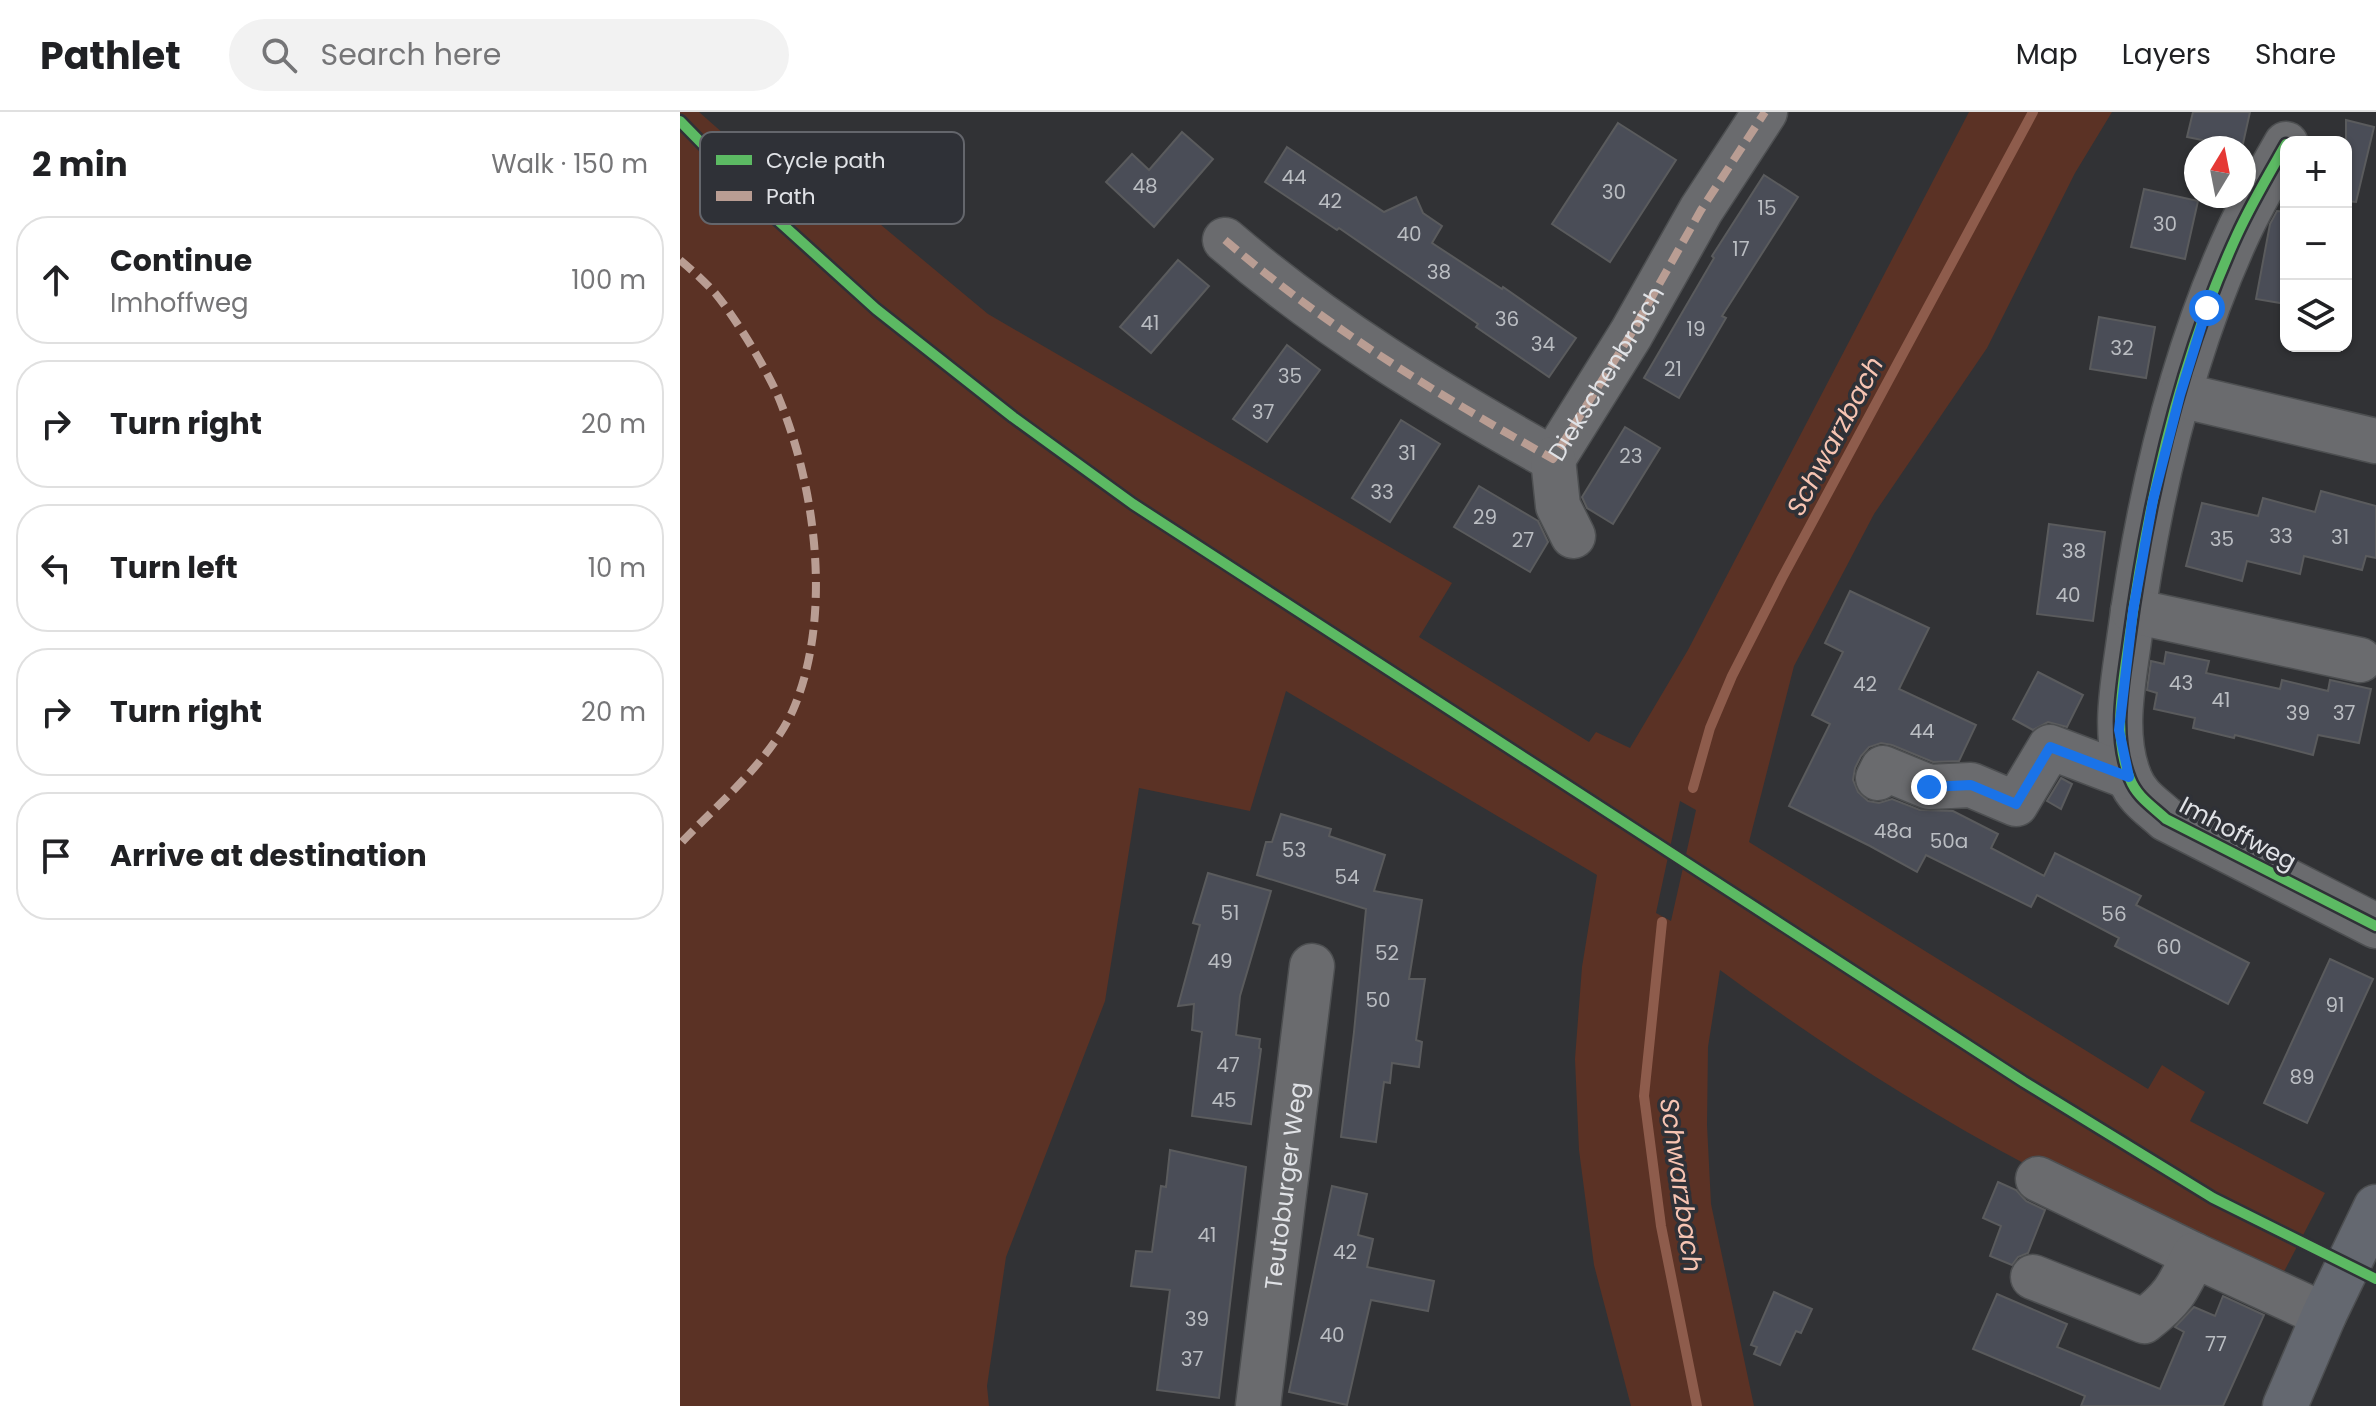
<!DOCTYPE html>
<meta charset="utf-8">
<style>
body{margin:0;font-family:Poppins,sans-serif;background:#f2f2f2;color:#202124}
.controls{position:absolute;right:24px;top:24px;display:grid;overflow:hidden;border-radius:16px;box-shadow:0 2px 6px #0004}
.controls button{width:72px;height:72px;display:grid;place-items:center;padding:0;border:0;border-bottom:2px solid #e0e0e0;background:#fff;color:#202124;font:40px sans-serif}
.compass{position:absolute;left:1504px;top:24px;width:72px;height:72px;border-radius:50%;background:#fff;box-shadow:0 2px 6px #0004;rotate:10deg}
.stop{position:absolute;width:24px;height:24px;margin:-18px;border:6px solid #1a73e8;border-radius:50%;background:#fff}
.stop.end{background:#1a73e8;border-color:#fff;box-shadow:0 2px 8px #0008}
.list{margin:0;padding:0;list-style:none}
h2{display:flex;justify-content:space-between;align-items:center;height:104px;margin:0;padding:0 32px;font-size:34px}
h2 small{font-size:26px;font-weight:400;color:#757577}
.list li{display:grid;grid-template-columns:52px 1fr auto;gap:24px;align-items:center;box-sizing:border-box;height:128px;margin:0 16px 16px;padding:0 16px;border:2px solid #e0e0e0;border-radius:32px}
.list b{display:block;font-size:30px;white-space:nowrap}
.list p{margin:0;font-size:26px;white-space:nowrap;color:#757577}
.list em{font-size:26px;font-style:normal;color:#757577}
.icon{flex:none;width:44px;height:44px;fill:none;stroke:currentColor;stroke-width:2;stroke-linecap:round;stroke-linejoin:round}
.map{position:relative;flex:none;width:1696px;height:1294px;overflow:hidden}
header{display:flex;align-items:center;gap:48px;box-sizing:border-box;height:112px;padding:0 40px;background:#fff;border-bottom:2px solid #e0e0e0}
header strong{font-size:38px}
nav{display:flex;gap:44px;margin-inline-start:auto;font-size:28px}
.search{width:560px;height:72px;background:#f2f2f2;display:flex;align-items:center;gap:20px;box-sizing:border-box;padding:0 28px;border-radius:44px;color:#757577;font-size:30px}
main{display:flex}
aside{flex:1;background:#fff}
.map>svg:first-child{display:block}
.green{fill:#5b3225;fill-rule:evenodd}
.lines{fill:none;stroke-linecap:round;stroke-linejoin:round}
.stream{stroke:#8e5c4c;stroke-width:10}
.building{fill:#4a4d57;stroke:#5a5b5d;stroke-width:2}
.minor-casing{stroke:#4d4f51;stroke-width:47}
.major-casing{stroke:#4d4f51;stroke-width:47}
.minor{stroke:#6a6b6e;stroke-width:44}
.major{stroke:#646870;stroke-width:44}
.quiet{stroke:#b99d93;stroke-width:8;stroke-dasharray:16 8;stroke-linecap:butt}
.cycleway-casing{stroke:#2f3137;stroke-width:15}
.cycleway{stroke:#5cba63;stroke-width:10}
.route{stroke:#1a73e8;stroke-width:10}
.labels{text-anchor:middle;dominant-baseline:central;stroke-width:7;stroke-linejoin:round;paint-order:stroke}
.number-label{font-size:20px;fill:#babdc2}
.street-label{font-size:24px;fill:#e0e2e6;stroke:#2f3137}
.water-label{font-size:26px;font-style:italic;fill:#f7c4b2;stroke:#2f3137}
.key{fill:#2f3137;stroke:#64666c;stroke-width:2}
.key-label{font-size:22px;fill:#e0e2e6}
</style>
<header>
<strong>Pathlet</strong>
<div class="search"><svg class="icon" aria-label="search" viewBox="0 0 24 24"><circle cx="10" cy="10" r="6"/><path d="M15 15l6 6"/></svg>Search here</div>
<nav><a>Map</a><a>Layers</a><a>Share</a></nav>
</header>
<main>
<aside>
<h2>2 min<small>Walk · 150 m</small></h2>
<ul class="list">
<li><svg class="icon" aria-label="ahead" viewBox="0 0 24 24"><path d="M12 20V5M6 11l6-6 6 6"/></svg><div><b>Continue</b><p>Imhoffweg</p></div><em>100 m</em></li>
<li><svg class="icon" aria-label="right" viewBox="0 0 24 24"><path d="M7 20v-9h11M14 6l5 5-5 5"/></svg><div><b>Turn right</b></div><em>20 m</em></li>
<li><svg class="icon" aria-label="left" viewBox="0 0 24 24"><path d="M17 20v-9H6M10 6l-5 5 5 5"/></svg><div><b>Turn left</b></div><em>10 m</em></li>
<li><svg class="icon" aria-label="right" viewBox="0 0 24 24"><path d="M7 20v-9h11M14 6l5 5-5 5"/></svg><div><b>Turn right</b></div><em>20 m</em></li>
<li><svg class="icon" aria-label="arrive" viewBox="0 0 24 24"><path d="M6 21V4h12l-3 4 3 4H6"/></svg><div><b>Arrive at destination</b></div></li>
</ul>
</aside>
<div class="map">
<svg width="1696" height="1294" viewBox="0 0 1696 1294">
<rect width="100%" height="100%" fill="#313235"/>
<path class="green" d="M0,0H19L95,67L135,58L308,202L772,471L739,525L909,630L916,620L950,636L1008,538L1289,0H1432L1395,61L1307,236L1194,402L1114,554L1069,730L1468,977L1482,953L1525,980L1510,1009L1645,1081L1596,1175C1514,1135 1430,1097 1349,1054C1241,997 1138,930 1040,858L1028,935L1027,1013L1031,1092L1074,1294H951L914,1153L899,1038L895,947L902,855L917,763L606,579L570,699L459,676L425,889L326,1145L307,1274L309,1294H0ZM1000,689L1016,698L991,809L976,801Z"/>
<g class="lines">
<g class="stream">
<polyline points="1013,676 1030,616 1052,564 1102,466 1353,0"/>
<polyline points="982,810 964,984 981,1114 1017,1294"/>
</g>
</g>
<g class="building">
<polygon points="1513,0 1570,0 1562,36 1507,25"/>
<polygon points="1666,8 1694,15 1676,90 1666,89"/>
<polygon points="938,11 996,48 930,150 872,112"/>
<polygon points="502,20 533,47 474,115 426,70 452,42 469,58"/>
<polygon points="607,35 704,100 736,85 743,101 762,114 752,131 822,177 823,175 896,226 869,265 796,215 798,212 659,116 657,118 585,70"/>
<polygon points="1084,63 1118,85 1042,204 1046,206 999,286 964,266 1034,146 1032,144"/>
<polygon points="1464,77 1518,89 1505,147 1451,135"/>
<polygon points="1597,99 1606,100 1606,192 1576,187 1590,112"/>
<polygon points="498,148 529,174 471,241 440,215"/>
<polygon points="1419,205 1475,215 1466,266 1410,257"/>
<polygon points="607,233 640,258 587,330 553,307"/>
<polygon points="721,308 760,332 710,410 672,386"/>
<polygon points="945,315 980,336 933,412 907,396 902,385"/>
<polygon points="799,374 858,409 868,430 850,460 774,415"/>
<polygon points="1641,379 1696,394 1696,446 1686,444 1682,458 1624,444 1620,462 1567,449 1562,469 1506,454 1522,391 1578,404 1583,386 1635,400"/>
<polygon points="1369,412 1425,420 1413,509 1357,502"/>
<polygon points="1170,479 1249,516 1219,577 1296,613 1279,649 1253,650 1212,633 1201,631 1189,635 1181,644 1175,656 1173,668 1178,680 1188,689 1199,691 1212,687 1240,698 1273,699 1318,722 1311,736 1364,764 1375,741 1461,784 1456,793 1569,851 1548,892 1435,834 1439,826 1357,783 1351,795 1246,743 1237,760 1190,734 1109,694 1150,612 1132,603 1163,540 1145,531"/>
<polygon points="1486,540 1529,549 1526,561 1600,577 1602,568 1648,579 1650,568 1691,577 1679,631 1638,623 1633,643 1555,623 1554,626 1513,616 1515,606 1474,597 1477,581 1467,578 1471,549 1484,552"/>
<polygon points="1358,560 1403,583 1387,615 1368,610 1353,618 1333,607"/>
<polygon points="1381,666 1392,672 1381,697 1367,689"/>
<polygon points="601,702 651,717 649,724 705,743 694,779 742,788 729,867 745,867 736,928 742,930 739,955 712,951 710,971 704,970 696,1030 661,1025 674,920 686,797 577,763 586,730 592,730"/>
<polygon points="528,761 591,779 560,884 556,923 580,927 579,936 581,937 571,1012 512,1004 522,920 512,918 514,892 498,894 520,813 513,811"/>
<polygon points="1650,847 1693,867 1627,1011 1584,991"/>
<polygon points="490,1038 566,1055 539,1286 477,1278 490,1178 451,1174 456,1139 472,1140 481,1074 486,1075"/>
<polygon points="1318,1070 1336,1078 1346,1089 1365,1098 1348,1141 1338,1145 1332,1153 1310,1144 1321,1114 1303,1106"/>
<polygon points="652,1074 687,1082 678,1123 693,1127 687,1155 754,1169 748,1199 691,1188 667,1293 609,1280"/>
<polygon points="1094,1180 1132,1197 1121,1221 1116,1219 1100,1253 1074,1242 1077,1235 1071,1233"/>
<polygon points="1317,1182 1387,1212 1377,1235 1480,1277 1504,1220 1495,1215 1514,1195 1535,1204 1543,1184 1584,1203 1543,1294 1401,1294 1405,1284 1293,1237"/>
</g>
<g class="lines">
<g class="minor-casing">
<g id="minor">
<path d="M1606,32C1589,62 1571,92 1557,123C1500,247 1467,394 1449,528C1443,573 1432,623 1450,667C1457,685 1472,694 1486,707L1696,814"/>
<path id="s1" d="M545,128C645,214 758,283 873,347L951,222L1021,98L1085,0"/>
<polyline points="1500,283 1696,329"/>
<polyline points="873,347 878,394 893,424"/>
<polyline points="1453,499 1680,548"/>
<polyline points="1198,666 1203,656 1249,675 1291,673 1336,692 1370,635 1449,665"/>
<polyline points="1358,1067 1514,1143"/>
<path d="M1353,1165L1464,1209C1494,1186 1498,1176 1514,1143L1644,1203"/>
<path id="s2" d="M578,1294L632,854"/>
</g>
</g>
<g class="major-casing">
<polyline id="major" points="1605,1294 1644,1203 1696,1095"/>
</g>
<use href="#minor" class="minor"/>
<use href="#major" class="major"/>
<g class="quiet">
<path d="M545,128C645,214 758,283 873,347L951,222L1021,98L1085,0"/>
<path d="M0,148C12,158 24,169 35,181C55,205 86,256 98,284C136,375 153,505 113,598C90,649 38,692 0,732"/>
</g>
<g class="cycleway-casing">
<g id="cycleway">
<polyline points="0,9 92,103 196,197 333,305 453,392 1344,970 1533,1086 1696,1167"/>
<path d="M1606,32C1589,62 1571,92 1557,123C1500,247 1467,394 1449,528C1443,573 1432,623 1450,667C1457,685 1472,694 1486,707L1696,814"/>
</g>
</g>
<use href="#cycleway" class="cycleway"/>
</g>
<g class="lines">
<polyline class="route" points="1249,675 1291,673 1336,692 1370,635 1449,665 1439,618 1453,499 1473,388 1500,283 1527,196"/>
</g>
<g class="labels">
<g class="number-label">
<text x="614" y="65">44</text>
<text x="465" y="74">48</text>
<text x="934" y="80">30</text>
<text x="650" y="89">42</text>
<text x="1087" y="96">15</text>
<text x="1485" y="112">30</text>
<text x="729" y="122">40</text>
<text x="1061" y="137">17</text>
<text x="759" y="160">38</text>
<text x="827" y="207">36</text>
<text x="470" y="211">41</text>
<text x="1016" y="217">19</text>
<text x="863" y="232">34</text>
<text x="1442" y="236">32</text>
<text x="993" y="257">21</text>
<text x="610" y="264">35</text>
<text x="583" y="300">37</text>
<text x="727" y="341">31</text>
<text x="951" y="344">23</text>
<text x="702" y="380">33</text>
<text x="805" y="405">29</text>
<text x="1601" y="424">33</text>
<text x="1660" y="425">31</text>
<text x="1542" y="427">35</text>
<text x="843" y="428">27</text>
<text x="1394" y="439">38</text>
<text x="1388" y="483">40</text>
<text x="1501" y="571">43</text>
<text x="1185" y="572">42</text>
<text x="1541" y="588">41</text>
<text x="1618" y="601">39</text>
<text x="1664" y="601">37</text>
<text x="1242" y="619">44</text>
<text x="1213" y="719">48a</text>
<text x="1269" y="729">50a</text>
<text x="614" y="738">53</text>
<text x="667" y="765">54</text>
<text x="550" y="801">51</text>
<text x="1434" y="802">56</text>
<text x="1489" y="835">60</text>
<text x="707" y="841">52</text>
<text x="540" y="849">49</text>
<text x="698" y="888">50</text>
<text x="1655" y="893">91</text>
<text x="548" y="953">47</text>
<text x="1622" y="965">89</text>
<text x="544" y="988">45</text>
<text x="527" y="1123">41</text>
<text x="665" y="1140">42</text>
<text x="517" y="1207">39</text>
<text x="652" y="1223">40</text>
<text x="1536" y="1232">77</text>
<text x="512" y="1247">37</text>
</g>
<g class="street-label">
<text stroke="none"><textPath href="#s1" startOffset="496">Diekschenbroich</textPath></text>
<text transform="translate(1558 721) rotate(28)">Imhoffweg</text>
<text stroke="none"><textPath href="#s2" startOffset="222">Teutoburger Weg</textPath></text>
</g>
<g class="water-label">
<text transform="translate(1155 324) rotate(-62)">Schwarzbach</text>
<text transform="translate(1001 1073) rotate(82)">Schwarzbach</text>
</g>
</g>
<rect x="20" y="20" width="264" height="92" rx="12" class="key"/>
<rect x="36" y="43" width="36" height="10" fill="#5cba63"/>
<rect x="36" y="79" width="36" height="10" fill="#b99d93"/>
<g class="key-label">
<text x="86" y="56">Cycle path</text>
<text x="86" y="92">Path</text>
</g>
</svg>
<div class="controls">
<button>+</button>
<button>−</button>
<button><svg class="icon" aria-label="layers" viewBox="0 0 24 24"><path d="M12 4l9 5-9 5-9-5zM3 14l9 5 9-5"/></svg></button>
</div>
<svg class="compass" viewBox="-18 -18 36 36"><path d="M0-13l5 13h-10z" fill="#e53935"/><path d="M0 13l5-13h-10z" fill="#757577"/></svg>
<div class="stop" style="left:1527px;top:196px"></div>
<div class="stop end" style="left:1249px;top:675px"></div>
</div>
</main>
